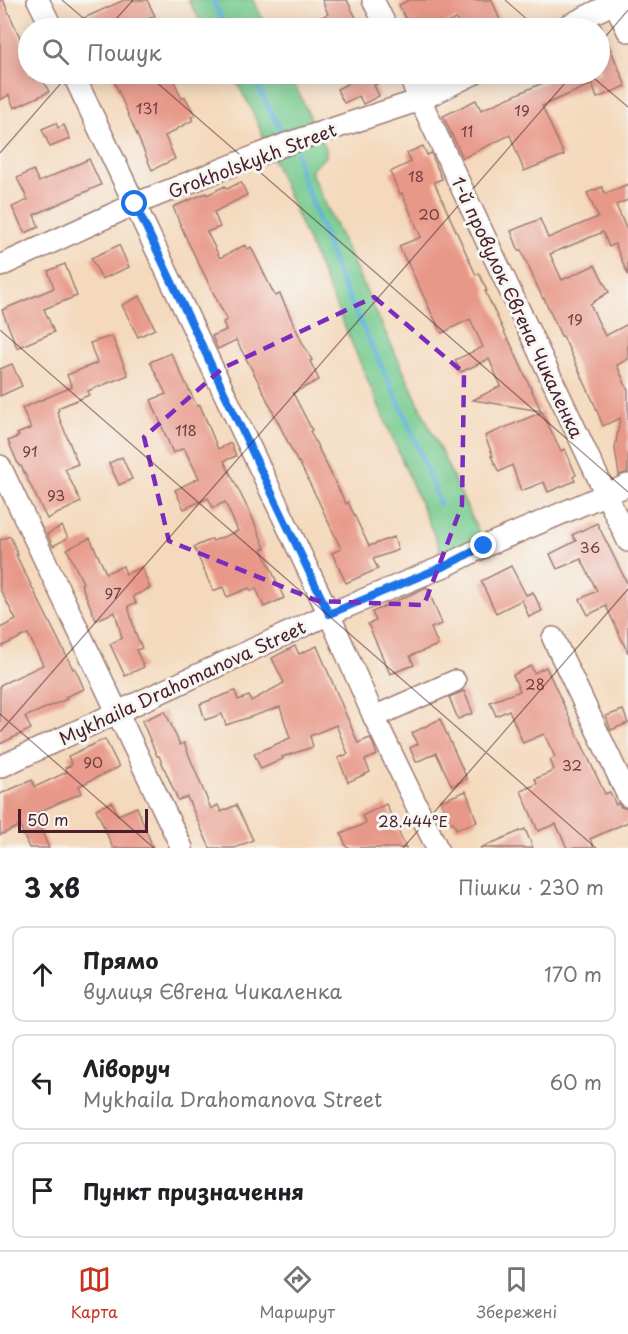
<!DOCTYPE html>
<html lang="uk">
<meta charset="utf-8">
<style>
body{margin:0;font-family:"Playpen Sans",sans-serif;background:#f2f2f2;color:#202124}
.scale{position:absolute;left:18px;bottom:15px;width:130px;box-sizing:border-box;padding-left:6px;border:3px solid #4a1f2b;border-top:0;font-size:16px;line-height:21px;white-space:nowrap;color:#4a1f2b;-webkit-text-stroke:4px #f6f6f2;paint-order:stroke}
.stop{position:absolute;width:18px;height:18px;margin:-14px;border:4px solid #1a73e8;border-radius:50%;background:#fff}
.stop.end{background:#1a73e8;border-color:#fff;box-shadow:0 2px 6px #0008}
.list{margin:0;padding:0;list-style:none}
h2{display:flex;justify-content:space-between;align-items:center;height:78px;margin:0;padding:0 24px;font-size:26px}
h2 small{font-size:20px;font-weight:400;color:#757577}
.list li{display:grid;grid-template-columns:39px 1fr auto;gap:18px;align-items:center;box-sizing:border-box;height:96px;margin:0 12px 12px;padding:0 12px;border:2px solid #e0e0e0;border-radius:12px}
.list b{display:block;font-size:22px;white-space:nowrap}
.list p{margin:0;font-size:20px;white-space:nowrap;color:#757577}
.list em{font-size:20px;font-style:normal;color:#757577}
.icon{flex:none;width:33px;height:33px;fill:none;stroke:currentColor;stroke-width:2;stroke-linecap:round;stroke-linejoin:round}
.map{position:relative;flex:none;width:628px;height:848px;overflow:hidden}
.search{position:absolute;background:#fff;box-shadow:0 3px 15px #0003;left:18px;right:18px;top:18px;height:66px;display:flex;align-items:center;gap:15px;box-sizing:border-box;padding:0 21px;border-radius:33px;color:#757577;font-size:22px}
.sheet{height:402px;background:#fff}
nav{display:flex;justify-content:space-around;align-items:center;box-sizing:border-box;height:84px;border-top:2px solid #e0e0e0;background:#fff;font-size:16px;color:#757577}
nav a{display:grid;justify-items:center;gap:3px}
nav .on{color:#c8321e}
.map>svg:first-child{display:block}
.green{fill:#77cb8f;stroke:#60755d;stroke-width:1.5}
.lines{fill:none;stroke-linecap:round;stroke-linejoin:round}
.stream{stroke:#5fb1da;stroke-width:5}
.building{fill:#e89888}
.minor-casing{stroke:#9f7c74;stroke-width:24}
.minor{stroke:#fff;stroke-width:21}
.route{stroke:#1a73e8;stroke-width:8}
.marked{fill:none;stroke:#7b2cbf;stroke-width:4.5;stroke-dasharray:12 8;stroke-linejoin:round}
.ticks{fill:none;stroke:#4a1f2b;stroke-width:1.5;stroke-opacity:0.45}
.labels{text-anchor:middle;dominant-baseline:central;stroke-width:6;stroke-linejoin:round;paint-order:stroke}
.number-label{font-size:15px;fill:#723d42}
.street-label{font-size:18px;fill:#4a1f2b;stroke:#f6f6f2}
.ticks-label{font-size:15px;text-anchor:middle;fill:#4a1f2b;stroke:#f6f6f2;stroke-width:6;stroke-linejoin:round;paint-order:stroke}
</style>
<div class="map">
<svg width="628" height="848" viewBox="0 0 628 848">
<rect width="100%" height="100%" fill="#f6f6f2"/>
<filter id="ink" filterUnits="userSpaceOnUse"><feTurbulence type="fractalNoise" baseFrequency=".0167" numOctaves="2"/><feDisplacementMap in="SourceGraphic" scale="12" xChannelSelector="R" yChannelSelector="G"/><feConvolveMatrix kernelMatrix="1 2 1 2 8 2 1 2 1" color-interpolation-filters="sRGB"/></filter>
<filter id="wash" filterUnits="userSpaceOnUse"><feTurbulence type="fractalNoise" baseFrequency=".008" numOctaves="4" result="noise"/><feDisplacementMap in="SourceGraphic" scale="24" xChannelSelector="R" yChannelSelector="G"/><feGaussianBlur stdDeviation="1.35" result="paint"/><feColorMatrix in="noise" values="0 0 0 0 0 0 0 0 0 0 0 0 0 0 0 0 0 1.4 0 .05"/><feComposite in="paint" operator="in"/></filter>
<g filter="url(#wash)">
<rect width="100%" height="100%" fill="#f4d9bc"/>
<g class="green">
<polygon points="188,0 253,0 267,28 205,28"/>
<polygon points="232,74 289,74 326,149 326,156 312,169 312,175 485,546 447,565 251,108"/>
</g>
<g class="lines">
<g class="stream">
<polyline points="212,0 227,28"/>
<polyline points="251,74 285,138"/>
<polyline points="297,153 301,175 311,199 338,275 408,422 440,504"/>
</g>
</g>
<g id="blocks">
<g class="building">
<polygon points="0,0 3,0 23,44 28,41 28,74 37,74 39,78 42,77 49,92 14,108 9,95 0,100"/>
<polygon points="124,0 147,0 155,16 131,28 65,28 64,27"/>
<polygon points="322,0 347,0 361,28 300,28 328,14"/>
<polygon points="409,0 492,0 503,28 460,28 456,19 435,28 410,28 399,5"/>
<polygon points="600,24 626,86 597,98 592,84 542,106 564,155 524,171 510,135 463,158 443,116 476,100 481,110 563,74 600,74"/>
<polygon points="111,74 171,74 182,99 185,97 195,115 191,117 193,120 165,136 175,159 152,170"/>
<polygon points="360,74 395,74 396,75 374,85 379,96 363,104 359,96 344,103 337,89 353,81 351,78"/>
<polygon points="56,123 58,128 64,125 70,139 50,147 42,129"/>
<polygon points="423,146 427,155 431,153 442,179 434,182 476,275 479,273 487,291 485,291 508,340 509,340 541,411 473,400 501,386 489,359 461,372 455,360 483,347 470,319 442,333 431,312 407,261 406,261 399,246 421,237 402,193 400,194 390,172 411,162 407,153"/>
<polygon points="89,159 101,185 34,215 39,227 25,233 12,207 28,200 17,178 33,170 39,182"/>
<polygon points="241,182 247,195 214,212 220,227 207,232 220,258 245,245 247,249 251,247 275,296 280,294 302,342 312,360 310,361 319,380 293,393 312,430 310,431 346,504 348,502 369,546 394,537 398,550 373,559 378,569 346,583 332,553 341,549 318,500 299,462 298,463 258,381 236,340 218,349 212,336 226,330 223,322 227,320 187,240 173,207 206,193 207,195 225,186 227,189"/>
<polygon points="628,184 628,200 616,205 628,233 628,275 615,244 609,247 603,232 550,254 562,280 595,265 609,292 590,304 605,336 628,324 628,359 617,365 628,391 628,472 619,475 615,448 620,418 603,426 594,403 563,336 561,336 544,298 543,299 521,250 519,251 511,231 540,219 548,238 598,217 587,193 602,187 605,194"/>
<polygon points="119,245 129,267 102,279 91,258"/>
<polygon points="65,264 77,296 44,309 54,332 17,348 2,310 54,288 48,271"/>
<polygon points="140,296 155,329 138,337 122,305"/>
<polygon points="112,336 128,375 88,391 89,395 58,408 59,410 57,412 78,464 65,469 81,502 47,519 21,466 19,466 8,441 19,436 17,434 31,428 22,408 72,387 67,375 97,363 90,343"/>
<polygon points="171,353 197,406 200,405 218,449 231,443 236,456 224,461 252,517 265,548 262,549 284,598 264,607 256,588 251,591 249,588 227,597 223,587 213,591 194,547 212,539 213,541 238,531 225,502 213,508 208,498 184,509 175,490 199,478 184,448 173,453 151,400 166,394 150,362"/>
<polygon points="12,364 22,386 0,396 0,369"/>
<polygon points="542,412 561,451 565,449 576,475 573,477 575,481 548,492 544,482 521,491 512,465 499,472 491,456 493,456 485,436"/>
<polygon points="122,457 132,479 119,485 109,463"/>
<polygon points="597,523 628,585 628,653 606,606 588,615 580,599 597,591 581,559 557,569 550,554 576,541 572,535"/>
<polygon points="62,526 68,538 53,546 47,534"/>
<polygon points="10,536 18,555 16,555 73,669 75,668 84,689 65,697 67,699 25,717 31,729 0,744 0,685 43,665 28,634 0,647 0,628 16,620 0,589 0,540"/>
<polygon points="90,538 106,573 123,566 126,574 142,567 150,588 133,596 136,603 128,606 136,635 142,648 136,650 144,667 125,676 110,644 122,638 115,612 96,620 81,584 83,583 67,549"/>
<polygon points="511,566 526,595 533,592 542,611 529,617 522,600 496,613 481,581"/>
<polygon points="427,587 442,624 431,628 438,645 410,656 414,665 390,674 368,624 376,621 372,612"/>
<polygon points="295,646 299,654 317,646 358,743 370,738 373,744 377,755 365,760 370,772 348,782 338,758 348,754 336,725 310,736 313,747 282,757 283,759 261,769 254,754 290,738 280,707 226,725 222,714 205,720 200,704 235,691 238,700 249,696 251,701 284,683 272,658"/>
<polygon points="531,666 534,673 546,667 605,794 610,792 616,805 618,803 621,807 628,809 628,822 590,839 594,848 567,848 556,824 538,831 521,791 537,784 535,779 551,772 551,771 554,769 550,760 555,757 544,734 523,743 509,710 496,716 490,702 520,691 513,675"/>
<polygon points="464,691 473,713 458,719 449,697"/>
<polygon points="623,710 628,723 611,730 606,716"/>
<polygon points="165,711 180,745 184,743 211,809 218,805 221,812 236,805 253,840 235,848 210,848 187,797 178,800 159,756 157,756 142,721"/>
<polygon points="440,719 467,779 452,786 436,753 416,762 410,748 418,744 412,733"/>
<polygon points="105,739 119,767 79,786 81,793 34,814 49,848 29,848 20,826 0,835 0,794 32,780 35,787 67,772 65,768 72,765 68,756"/>
<polygon points="466,791 477,822 456,829 453,822 449,823 441,801"/>
<polygon points="112,802 118,815 137,807 153,848 113,848 96,809"/>
<polygon points="386,804 406,848 347,848 341,834 366,823 362,816"/>
<polygon points="525,829 533,848 480,848"/>
</g>
</g>
</g>
<g filter="url(#ink)">
<use href="#blocks" fill-opacity="0" stroke="#9f7c74" stroke-width="1.5"/>
<g class="lines">
<g class="minor-casing">
<g id="minor">
<polyline points="38,0 52,28"/>
<polyline points="373,0 387,28"/>
<polyline points="613,0 628,31"/>
<polyline points="563,28 620,0"/>
<polyline points="73,74 329,614 374,717 437,848"/>
<polyline points="408,74 628,541"/>
<polyline points="0,266 135,204 286,144 420,100 473,74"/>
<polyline points="0,466 182,848"/>
<polyline points="553,638 628,796"/>
<polyline points="374,717 455,681"/>
<polyline points="0,767 329,614 447,565 485,546 628,485"/>
</g>
</g>
<use href="#minor" class="minor"/>
</g>
</g>
<g class="lines" filter="url(#ink)">
<polyline class="route" points="135,204 329,614 447,565 484,546"/>
</g>
<path class="marked" d="M374,297L464,373L462,505L424,605L318,601L169,541L144,437L223,368Z"/>
<path class="ticks" d="M62,0L95,28M505,0L537,28M108,28L133,0M600,43L628,10M147,74L628,492M589,74L628,107M0,153L69,74M0,330L596,848M0,714L154,848M0,732L573,74M403,848L628,589"/>
<g class="labels">
<g class="number-label">
<text x="147" y="107">131</text>
<text x="522" y="109">19</text>
<text x="467" y="130">11</text>
<text x="416" y="175">18</text>
<text x="429" y="213">20</text>
<text x="575" y="318">19</text>
<text x="186" y="429">118</text>
<text x="30" y="450">91</text>
<text x="56" y="494">93</text>
<text x="590" y="546">36</text>
<text x="113" y="592">97</text>
<text x="535" y="683">28</text>
<text x="93" y="761">90</text>
<text x="572" y="764">32</text>
</g>
<g class="street-label">
<text transform="translate(252 160) rotate(-21)">Grokholskykh Street</text>
<text transform="translate(518 307) rotate(65)">1-й провулок Євгена Чикаленка</text>
<text transform="translate(182 682) rotate(-25)">Mykhaila Drahomanova Street</text>
</g>
</g>
<g class="ticks-label">
<text x="413" y="827">28.444°E</text>
</g>
</svg>
<div class="scale">50 m</div>
<div class="stop" style="left:135px;top:204px"></div>
<div class="stop end" style="left:484px;top:546px"></div>
<div class="search"><svg class="icon" aria-label="search" viewBox="0 0 24 24"><circle cx="10" cy="10" r="6"/><path d="M15 15l6 6"/></svg>Пошук</div>
</div>
<section class="sheet">
<h2>3 хв<small>Пішки · 230 m</small></h2>
<ul class="list">
<li><svg class="icon" aria-label="ahead" viewBox="0 0 24 24"><path d="M12 20V5M6 11l6-6 6 6"/></svg><div><b>Прямо</b><p>вулиця Євгена Чикаленка</p></div><em>170 m</em></li>
<li><svg class="icon" aria-label="left" viewBox="0 0 24 24"><path d="M17 20v-9H6M10 6l-5 5 5 5"/></svg><div><b>Ліворуч</b><p>Mykhaila Drahomanova Street</p></div><em>60 m</em></li>
<li><svg class="icon" aria-label="arrive" viewBox="0 0 24 24"><path d="M6 21V4h12l-3 4 3 4H6"/></svg><div><b>Пункт призначення</b></div></li>
</ul>
</section>
<nav>
<a class="on"><svg class="icon" aria-label="map" viewBox="0 0 24 24"><path d="M3 6l6-2 6 2 6-2v14l-6 2-6-2-6 2zM9 4v14M15 6v14"/></svg>Карта</a>
<a><svg class="icon" aria-label="directions" viewBox="0 0 24 24"><path d="M12 3l9 9-9 9-9-9zM9 14v-3h6M13 9l2 2-2 2"/></svg>Маршрут</a>
<a><svg class="icon" aria-label="saved" viewBox="0 0 24 24"><path d="M7 4h10v16l-5-4-5 4z"/></svg>Збережені</a>
</nav>
